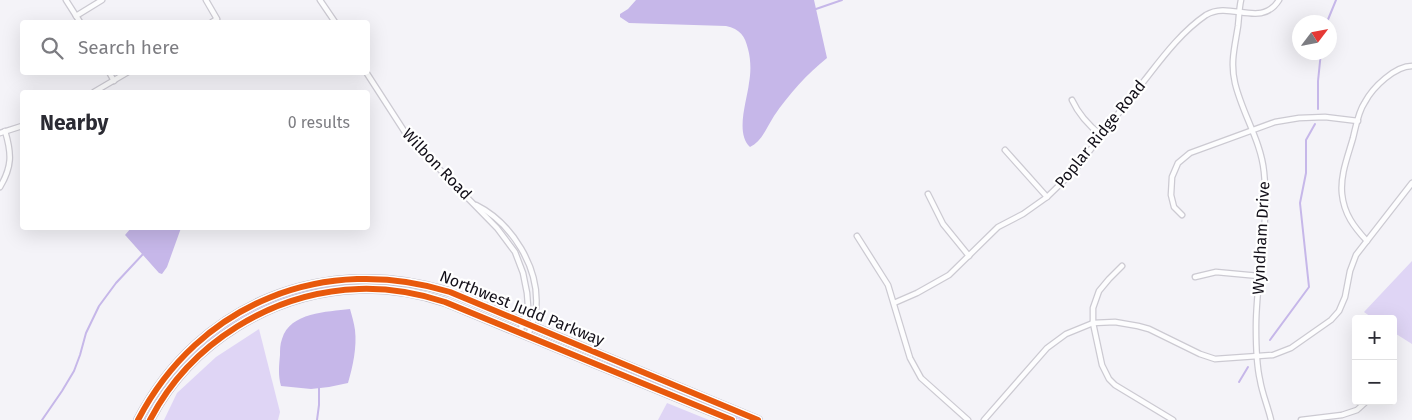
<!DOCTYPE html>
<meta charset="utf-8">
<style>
body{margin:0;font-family:"Fira Sans",sans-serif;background:#f2f2f3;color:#2b2b33}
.controls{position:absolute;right:15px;bottom:15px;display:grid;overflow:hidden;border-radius:5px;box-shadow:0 5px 20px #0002}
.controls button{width:45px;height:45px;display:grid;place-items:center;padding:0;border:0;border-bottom:1px solid #e1e1e2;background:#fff;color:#2b2b33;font:25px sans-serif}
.compass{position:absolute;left:1292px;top:15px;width:45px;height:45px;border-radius:50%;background:#fff;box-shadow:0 5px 20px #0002;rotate:58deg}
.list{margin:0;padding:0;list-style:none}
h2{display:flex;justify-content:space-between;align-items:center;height:65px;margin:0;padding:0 20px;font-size:21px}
h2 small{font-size:16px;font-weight:400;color:#7c7c81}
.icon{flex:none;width:28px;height:28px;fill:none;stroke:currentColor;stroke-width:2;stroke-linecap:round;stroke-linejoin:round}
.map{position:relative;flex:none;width:1412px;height:420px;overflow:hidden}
.search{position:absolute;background:#fff;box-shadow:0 5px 20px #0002;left:20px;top:20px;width:350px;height:55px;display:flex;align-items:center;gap:12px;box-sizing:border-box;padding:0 18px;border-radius:5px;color:#7c7c81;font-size:19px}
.panel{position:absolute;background:#fff;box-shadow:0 5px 20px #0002;left:20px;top:90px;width:350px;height:140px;border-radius:5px}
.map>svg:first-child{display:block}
.green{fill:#dfd5f5}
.water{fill:#c6b7e9}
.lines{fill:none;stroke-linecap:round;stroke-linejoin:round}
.stream{stroke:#c6b7e9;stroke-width:2}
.minor-casing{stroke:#cccad2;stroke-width:7}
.trunk-casing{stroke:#bfbcc7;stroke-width:10}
.minor{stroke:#fdfdfe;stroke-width:4.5}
.trunk{stroke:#f4f1f8;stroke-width:8}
.cycleway-casing{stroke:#fff;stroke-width:9}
.cycleway{stroke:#e8590c;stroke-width:6}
.labels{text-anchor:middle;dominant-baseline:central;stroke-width:4.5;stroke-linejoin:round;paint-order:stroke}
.street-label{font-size:16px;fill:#120f18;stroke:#fff}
</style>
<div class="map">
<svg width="1412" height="420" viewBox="0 0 1412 420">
<rect width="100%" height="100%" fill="#f4f3f8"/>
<g class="green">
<polygon points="1412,261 1412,344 1393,332 1393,319 1374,319 1364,312"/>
<path d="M371,282L402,284V287L374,286L283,301L249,315L219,335L191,359L165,389L146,420H141C149,408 156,396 164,384C201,331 262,297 325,286C340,283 356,283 371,282Z"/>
<polygon points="259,329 280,412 278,420 164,420 177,393 216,357"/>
<polygon points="607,362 622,366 750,420 740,420 606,364"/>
<polygon points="667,403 709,420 658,420"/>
</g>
<g class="water">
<path d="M636,0H814L827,58C807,74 789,94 774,116C767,127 762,141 750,147C735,133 747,101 749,83C751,72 751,60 748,49C745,36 740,29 726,26L629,23L620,17V14L628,9Z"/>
<polygon points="131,228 181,228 167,267 162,274 159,273 126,236 125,235"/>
<path d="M350,309C352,316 354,323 355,330C357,347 353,366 348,383L329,387L311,389L281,386C278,375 279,366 280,355C280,350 280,344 282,339C290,312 327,312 350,309Z"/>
</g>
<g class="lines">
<g class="stream">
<polyline points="816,9 842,0"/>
<polyline points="1327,22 1336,0"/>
<polyline points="1318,109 1318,81 1321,52"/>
<polyline points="1270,340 1309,287 1300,203 1306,173 1306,140 1315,124"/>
<polyline points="1239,382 1248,367"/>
<polyline points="42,420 62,391 74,371 80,355 86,333 99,306 116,283 144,253"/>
<polyline points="317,420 319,405 319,388"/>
</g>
<g class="minor-casing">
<g id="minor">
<polyline points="66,0 80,22"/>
<polyline points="206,0 217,19 212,22"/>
<polyline points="320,0 335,22"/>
<path d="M1241,0C1239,9 1239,18 1238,26C1235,46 1230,62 1235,83C1242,113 1261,141 1264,172C1270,224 1256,276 1256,327C1256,344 1256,363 1260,380C1262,393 1268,407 1271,420"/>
<polyline points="76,16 102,0"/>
<polyline points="109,72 114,81"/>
<polyline points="366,72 408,137 497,228 515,252 523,273 527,293 528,306 526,314 520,332"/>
<polyline points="94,92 128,72"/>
<path d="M1072,100C1079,115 1088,125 1101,135"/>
<polyline points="0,133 22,126"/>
<polyline points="1005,150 1047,197"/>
<path d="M0,187C12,167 12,154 5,131"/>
<polyline points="928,194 943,224 969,256"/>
<path d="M476,205C512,223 540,268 536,309C535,318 531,327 528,335"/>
<polyline points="1182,215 1174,207 1171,195 1172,177 1178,163 1190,153 1275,122 1299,118 1325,117 1358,121"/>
<polyline points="857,236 888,285 910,358 921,378 968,420"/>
<path d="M1367,241C1354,227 1344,214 1342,194C1340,175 1348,156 1353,138C1356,126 1358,112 1365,102C1373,87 1395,66 1412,66"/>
<polyline points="1122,266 1109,279 1099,291 1093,308 1093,323 1102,365 1109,379 1115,385 1173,420"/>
<polyline points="1195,277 1216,272 1259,276"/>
<path d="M894,303L917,293L949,275L998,227L1023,214L1047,197L1076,169C1098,139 1121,110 1144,81C1162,58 1181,32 1206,15C1230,0 1261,29 1279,0"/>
<polyline points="984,420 1047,348 1066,334 1093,323 1115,322 1138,326 1149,329 1200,354 1215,359 1273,355 1291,348 1331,320 1339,311 1345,297 1350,271 1356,255 1412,183"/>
<polyline points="1301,420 1342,415 1357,410 1367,401"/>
</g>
</g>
<g class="trunk-casing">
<g id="trunk">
<path d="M138,420C199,303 325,253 450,292L758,420"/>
<path d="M150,420C190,343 272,292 359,289C388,288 417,293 445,302L732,420"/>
</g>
</g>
<use href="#minor" class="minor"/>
<use href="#trunk" class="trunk"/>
<g class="cycleway-casing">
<g id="cycleway">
<path d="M138,420C199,303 325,253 450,292L758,420"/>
<path d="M150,420C190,343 272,292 359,289C388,288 417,293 445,302L732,420"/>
</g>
</g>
<use href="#cycleway" class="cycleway"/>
</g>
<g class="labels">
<g class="street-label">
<text transform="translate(1100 134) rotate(-51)">Poplar Ridge Road</text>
<text transform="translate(437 164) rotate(46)">Wilbon Road</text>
<text transform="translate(1261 238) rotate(-87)">Wyndham Drive</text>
<text transform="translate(522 308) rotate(22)">Northwest Judd Parkway</text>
</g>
</g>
</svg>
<div class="controls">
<button>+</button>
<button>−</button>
</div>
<svg class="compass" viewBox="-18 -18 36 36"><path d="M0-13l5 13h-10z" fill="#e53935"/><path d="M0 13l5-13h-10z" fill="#7c7c81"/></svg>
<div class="search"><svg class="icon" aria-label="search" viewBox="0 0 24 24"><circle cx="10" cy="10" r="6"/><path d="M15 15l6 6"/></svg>Search here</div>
<section class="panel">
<h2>Nearby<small>0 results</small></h2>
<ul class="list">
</ul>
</section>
</div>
